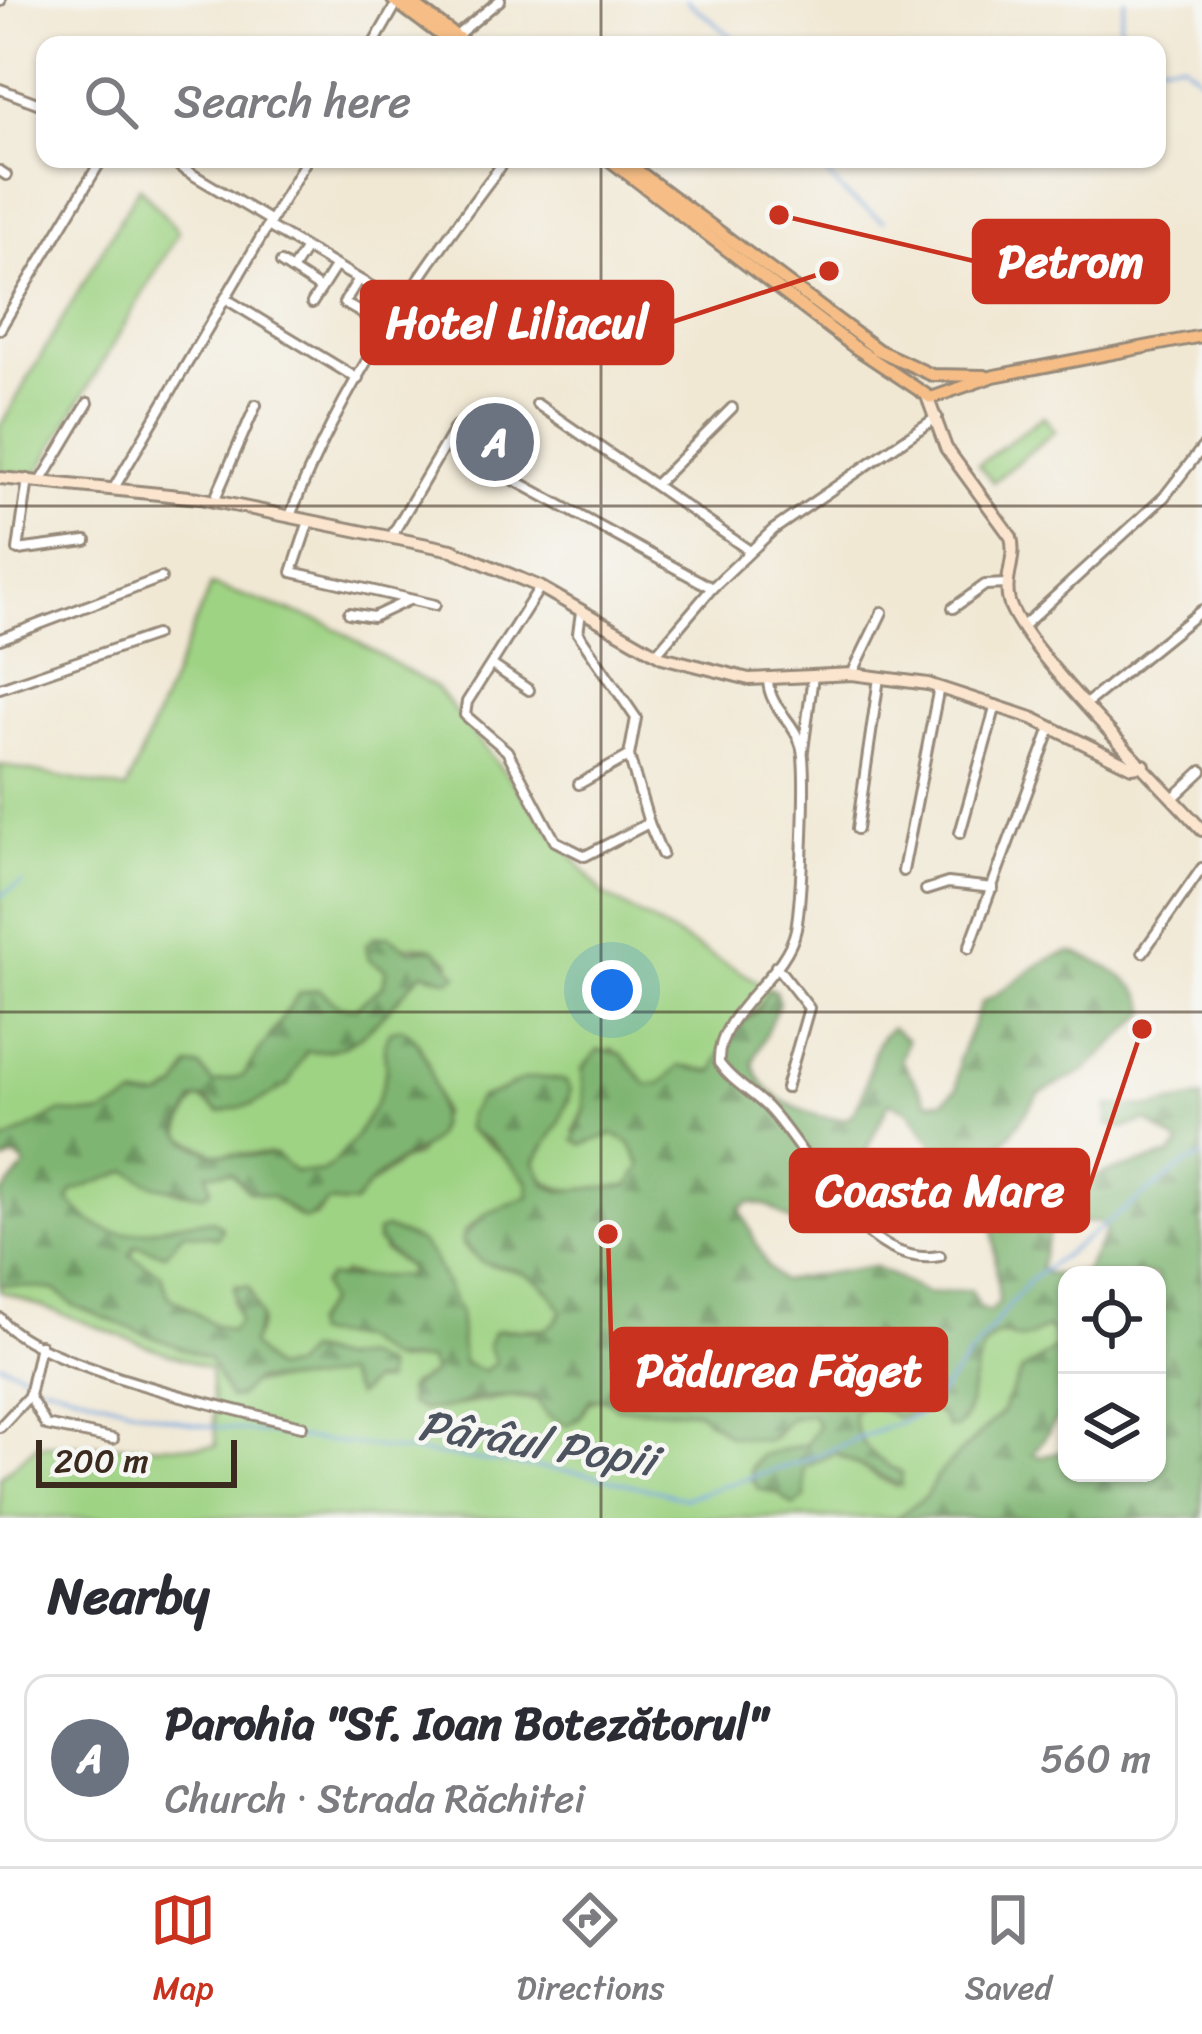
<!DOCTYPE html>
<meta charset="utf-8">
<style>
body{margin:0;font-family:Sriracha,sans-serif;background:#f2f2f3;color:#2b2b33}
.controls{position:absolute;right:36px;bottom:36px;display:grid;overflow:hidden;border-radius:24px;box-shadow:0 3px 9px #0004}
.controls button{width:108px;height:108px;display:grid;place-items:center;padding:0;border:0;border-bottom:3px solid #e1e1e2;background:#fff;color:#2b2b33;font:60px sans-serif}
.scale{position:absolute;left:36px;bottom:30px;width:201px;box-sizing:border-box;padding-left:12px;border:6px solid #3b2a1e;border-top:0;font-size:33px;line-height:42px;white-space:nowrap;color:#3b2a1e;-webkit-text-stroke:9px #f6f6f2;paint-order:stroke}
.you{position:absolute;left:612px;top:990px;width:42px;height:42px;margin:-30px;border:9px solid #fff;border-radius:50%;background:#1a73e8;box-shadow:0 0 0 18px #1a73e833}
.badge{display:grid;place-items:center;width:78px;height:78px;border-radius:50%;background:#c8321e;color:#fff;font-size:39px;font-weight:700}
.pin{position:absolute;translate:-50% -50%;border:6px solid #fff;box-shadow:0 3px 12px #0006}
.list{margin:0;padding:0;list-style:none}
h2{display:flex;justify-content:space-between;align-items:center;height:156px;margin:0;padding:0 48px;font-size:51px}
h2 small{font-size:39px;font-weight:400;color:#7c7c81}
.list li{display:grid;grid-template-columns:78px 1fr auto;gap:36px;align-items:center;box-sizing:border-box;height:168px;margin:0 24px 24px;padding:0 24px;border:3px solid #e1e1e2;border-radius:24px}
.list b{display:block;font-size:45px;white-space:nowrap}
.list p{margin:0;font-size:39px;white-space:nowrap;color:#7c7c81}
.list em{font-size:39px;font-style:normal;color:#7c7c81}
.icon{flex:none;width:66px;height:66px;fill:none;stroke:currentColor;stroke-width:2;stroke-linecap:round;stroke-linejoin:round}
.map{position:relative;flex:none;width:1202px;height:1518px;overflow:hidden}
.search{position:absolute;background:#fff;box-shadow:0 3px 9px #0004;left:36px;right:36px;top:36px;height:132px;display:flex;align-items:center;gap:30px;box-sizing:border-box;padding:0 42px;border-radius:24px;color:#7c7c81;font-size:45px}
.sheet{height:348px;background:#fff}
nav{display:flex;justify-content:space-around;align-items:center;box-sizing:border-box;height:168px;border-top:3px solid #e1e1e2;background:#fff;font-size:33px;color:#7c7c81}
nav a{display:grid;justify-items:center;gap:6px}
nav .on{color:#c8321e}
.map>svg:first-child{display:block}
.grass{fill:#9fd384;stroke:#6d7e51;stroke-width:3}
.forest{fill:url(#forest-firs);stroke:#5d7048;stroke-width:3}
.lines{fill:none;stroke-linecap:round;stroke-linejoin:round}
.stream{stroke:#6fa3db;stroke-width:3}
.street-casing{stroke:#968979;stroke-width:14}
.secondary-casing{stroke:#968979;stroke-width:16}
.primary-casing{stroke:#968979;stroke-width:16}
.street{stroke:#fff;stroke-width:8}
.secondary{stroke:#fbe5cf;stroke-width:10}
.primary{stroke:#f6be86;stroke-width:10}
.grid{fill:none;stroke:#3b2a1e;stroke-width:3;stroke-opacity:0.55}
.labels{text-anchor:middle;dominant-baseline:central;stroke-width:9;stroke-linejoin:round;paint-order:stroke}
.water-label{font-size:45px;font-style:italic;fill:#4d5460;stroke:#f6f6f2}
.leader{fill:none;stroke:#c8321e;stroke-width:4.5}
.callout-dot{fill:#c8321e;stroke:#f6f6f2;stroke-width:4.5}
.callout{fill:#c8321e;stroke:#c8321e;stroke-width:4.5}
.callout-label{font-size:45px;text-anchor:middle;font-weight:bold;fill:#fff}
</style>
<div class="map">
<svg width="1202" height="1518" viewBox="0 0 1202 1518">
<defs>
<pattern id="forest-firs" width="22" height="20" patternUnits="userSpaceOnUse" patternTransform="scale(3)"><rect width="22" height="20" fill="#7fb572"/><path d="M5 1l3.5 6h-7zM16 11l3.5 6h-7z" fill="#69935d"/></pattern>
</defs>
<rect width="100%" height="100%" fill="#f6f6f2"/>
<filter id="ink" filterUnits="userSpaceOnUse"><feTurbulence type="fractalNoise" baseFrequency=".00833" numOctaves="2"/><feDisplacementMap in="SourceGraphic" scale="24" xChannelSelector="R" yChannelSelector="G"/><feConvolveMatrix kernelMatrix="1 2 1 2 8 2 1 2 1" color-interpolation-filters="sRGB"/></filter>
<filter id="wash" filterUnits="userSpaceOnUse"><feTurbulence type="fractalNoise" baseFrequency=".004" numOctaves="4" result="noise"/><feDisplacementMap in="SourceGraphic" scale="48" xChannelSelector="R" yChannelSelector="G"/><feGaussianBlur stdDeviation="2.7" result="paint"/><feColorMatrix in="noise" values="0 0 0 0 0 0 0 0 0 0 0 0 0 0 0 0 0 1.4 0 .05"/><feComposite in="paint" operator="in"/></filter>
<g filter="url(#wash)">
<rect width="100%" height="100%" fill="#f1e8d4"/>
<g class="grass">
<polygon points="139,187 179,232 37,474 0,472 0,427"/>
<polygon points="1043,416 1055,431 993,482 978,465"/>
<path d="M211,585L326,623L436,688L604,895L775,991L738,1024L713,1072L689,1066L657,1085H646L612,1049L582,1069L585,1109L574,1131L583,1145L612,1134L630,1143L642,1166L629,1185C596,1188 546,1203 535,1162L570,1099L565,1081C517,1070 518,1089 479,1098L468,1115L467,1130C488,1145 524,1164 530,1191L526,1200L488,1213L464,1231L462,1245C470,1251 476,1261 485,1263C525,1276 538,1266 562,1311L551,1328L498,1330L496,1363L482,1371L463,1363L456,1308L433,1257L414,1239L385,1228L383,1250L408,1267V1276L383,1280L343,1273L326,1293L327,1303L311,1324L314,1334L357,1338L394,1362L429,1360L433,1373L410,1385L409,1404L423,1410L513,1397L584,1406L600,1397L633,1408L697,1411L725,1433L773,1439L789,1419L812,1414L818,1426L807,1444L761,1455L751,1466L752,1481L783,1496L805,1493L804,1468L835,1453L896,1487L898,1470C874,1464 857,1439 852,1416L859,1405L879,1406L896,1417L929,1409L961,1425C979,1401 964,1349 997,1336C1007,1332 1016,1340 1025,1337C1038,1333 1039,1327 1053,1329L1056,1348L1022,1371L1001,1413L938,1475L925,1497L896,1518H0V1477L37,1445L216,1446L210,1369L0,1291V1284L55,1290L75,1306L209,1359L220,1376L247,1384L344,1374L360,1394L371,1382H381L351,1357L336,1360L312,1351L292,1367L272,1369L251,1345L261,1323L251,1290L236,1285L233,1303L240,1322L230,1331C206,1324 192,1307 169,1297L163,1279L130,1255L136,1245L160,1253L184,1232L208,1236L221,1226L214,1221C158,1218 111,1263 69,1200L73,1191L128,1171C157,1182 179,1202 211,1189L207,1173L231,1172L248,1191L272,1197L301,1219L315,1217L329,1202L344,1205L403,1160L417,1156L442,1113L426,1059L402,1028L388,1034C382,1050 388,1063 384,1080C378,1107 345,1160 321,1172H295L271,1154H216L181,1136L183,1116L199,1098L219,1112C266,1098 283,1094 307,1051C361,1059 386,1004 423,972L444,979L451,962L430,947L366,944L369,959L386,970L383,986L355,1008L339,1006L319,989L299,993L243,1076L213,1083L203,1071L161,1098H135L101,1115L60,1112L0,1144V765L126,790Z"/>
</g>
<g class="forest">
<path d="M389,936L409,950L435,949L458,975L449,980L423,972C388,1006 359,1057 306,1051L288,1085L254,1104L219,1112L204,1099L194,1100L179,1131C199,1161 245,1155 276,1155L295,1172H321C345,1159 380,1104 385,1076C388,1057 378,1047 392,1030L402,1028C419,1037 426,1057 431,1074C456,1162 418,1137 372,1182C365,1188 361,1197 354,1204L329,1202L306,1220L272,1197L248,1191L231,1172L207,1173L211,1189L204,1195L155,1186L128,1171L73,1191L69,1200C119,1262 151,1217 214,1221L222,1230L218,1237L184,1232L165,1254L136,1245L130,1255L161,1274L169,1297C191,1308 207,1324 230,1331L239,1322L234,1288L248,1286L261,1318L251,1345L272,1369L292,1367L306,1351L341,1360L362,1356L385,1367V1382H371L356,1396L344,1374L309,1381L255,1380L238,1397L229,1398L209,1359L74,1306L55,1290L0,1284V1196L26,1166L16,1157L0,1163V1144L60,1112L101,1115L135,1098H161L178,1088L189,1066L200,1067L213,1083L243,1076L299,993L319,989L339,1006L355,1008L383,986L386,970L369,959L366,945L373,937Z"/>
<path d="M1071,952C1095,959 1149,985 1147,1013L1086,1070L1039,1094L1009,1136L976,1169L951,1170L910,1112L889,1102L861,1162L867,1187L859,1199L810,1198L804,1210L810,1223L802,1229L769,1206L749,1202L740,1209L767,1266L781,1281L874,1266L927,1294L971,1290L980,1308L989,1312L999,1303L993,1227L1005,1214L1030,1216L1049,1233L1040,1268L1047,1274L1067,1275V1405L1033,1454L1041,1457L1067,1450V1473H1157V1275H1076L1086,1270L1106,1231L1100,1222L1075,1223L1067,1211L1068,1196L1102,1174L1171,1155L1180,1144L1147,1121L1124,1128L1108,1125V1106L1152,1107L1202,1097V1518H896L925,1497L938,1475L1001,1413L1022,1371L1056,1348L1058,1338L1048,1328C1037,1330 1032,1339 1022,1339C1002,1339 1022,1333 1002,1334C969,1338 978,1407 957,1428H948L941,1415L929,1409L896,1417L869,1404L854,1411C850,1439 879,1463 902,1473L901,1486L835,1453L804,1468L805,1498L794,1506L778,1493L758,1489L750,1471L762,1455L807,1444L818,1426L812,1414L789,1419L768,1441L729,1436L697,1411L617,1408L605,1399H590L579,1419L566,1425L548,1416L534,1396C516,1397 491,1395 474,1400C452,1407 431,1416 409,1404L407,1389L433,1373L429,1360H389L357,1338L313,1334L311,1325L327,1303L322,1285L328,1277L408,1276V1267L377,1242V1232L385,1228L420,1242L433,1257L459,1312L463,1363L483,1371L496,1363L488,1346L493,1332C520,1326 549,1341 562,1311C542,1274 519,1270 481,1262L461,1240L484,1215L529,1196L528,1182L489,1141L467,1130L468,1115L479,1098C522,1088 510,1071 565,1081L571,1089L560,1122L535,1162L546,1185L560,1191L629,1185L642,1166L630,1143L612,1134L583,1145L574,1141L585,1109L582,1069L598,1050L621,1054L647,1085L661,1083L680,1066L713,1072L731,1031L759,1010L766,992L775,991L779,1003L753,1062C758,1097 817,1123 848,1118C875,1091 864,1044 892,1028L907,1040L901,1060L928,1102L943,1101L957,1089L959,1058L982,1002C1016,987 1034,959 1071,952Z"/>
</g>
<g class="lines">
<g class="stream">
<polyline points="686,0 743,45"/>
<polyline points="1125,0 1120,24 1125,45"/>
<polyline points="1157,63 1182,62 1202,79"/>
<polyline points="812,159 849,198 884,221"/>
<polyline points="0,896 22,883"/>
<polyline points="0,1363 28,1375"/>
<polyline points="39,1383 191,1424 588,1474 685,1498 800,1462 925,1412 1028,1282 1187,1163 1202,1158"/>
</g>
</g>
</g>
<g filter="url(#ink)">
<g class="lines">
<g class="street-casing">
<g id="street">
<polyline points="0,1 0,0"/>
<polyline points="456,36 500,0"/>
<polyline points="373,45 397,3"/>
<polyline points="0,89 45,106"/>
<polyline points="180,167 271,221"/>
<polyline points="0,171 6,175"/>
<polyline points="268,226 401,304"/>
<polyline points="281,263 321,289"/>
<polyline points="292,270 305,250"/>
<polyline points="358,280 344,303 387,328"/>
<polyline points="231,302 358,379"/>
<polyline points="312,303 335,267"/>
<polyline points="0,329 102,159"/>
<polyline points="537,404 750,551"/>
<polyline points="496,470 712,588"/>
<polyline points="28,479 18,550 86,541"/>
<polyline points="42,480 88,403"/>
<polyline points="655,485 732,408"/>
<polyline points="114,488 307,159"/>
<polyline points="214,501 256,405"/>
<path d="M290,516C341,386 421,270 506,159"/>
<polyline points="309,521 292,572 435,605"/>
<polyline points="391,537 456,426"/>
<polyline points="540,587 467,702 465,715 507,751 555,841 585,856 649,823 629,756 636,718 578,633 581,612"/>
<polyline points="953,608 985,585 1007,584"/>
<polyline points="349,613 373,617 409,600"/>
<polyline points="1023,626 1164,497 1202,448"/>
<polyline points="0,639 161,578"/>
<polyline points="656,654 712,588 773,530 937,417"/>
<polyline points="492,665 529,690"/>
<polyline points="852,674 882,612"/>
<path d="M768,681C770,709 793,719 801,745C808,767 801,903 796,929C786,978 716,1012 719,1063C731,1081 752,1092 767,1107C814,1156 861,1270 940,1256"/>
<polyline points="0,688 155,635"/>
<polyline points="1087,703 1202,610"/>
<polyline points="803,750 813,676"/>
<polyline points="579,784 629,756"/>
<polyline points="1173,798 1202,771"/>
<polyline points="649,823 662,854"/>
<polyline points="857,829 879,678"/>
<polyline points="960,833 996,705"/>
<polyline points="903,871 939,687"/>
<polyline points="926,890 948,883 993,888"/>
<polyline points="969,948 1051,728"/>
<polyline points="1143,952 1202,868"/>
<polyline points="776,966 809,1008 786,1088"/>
<path d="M0,1318C32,1365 242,1412 302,1426"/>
<polyline points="29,1396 46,1425 113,1439"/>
<polyline points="29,1396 40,1345"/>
<polyline points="0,1427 29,1396"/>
</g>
</g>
<g class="secondary-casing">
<g id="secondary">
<path d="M927,396L946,448L1011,537C1017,559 1003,579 1009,602C1023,649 1162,785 1202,830"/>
<polyline points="0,478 199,498 452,550 540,587 662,657 749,679 852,674 928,684 1032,718 1132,767 1144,765"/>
</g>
</g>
<g class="primary-casing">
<g id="primary">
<polyline points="393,0 454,45"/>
<polyline points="408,0 468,45"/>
<polyline points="608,159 853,346 931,398 994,376 1202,336"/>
<polyline points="622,159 878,350 932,375 985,376"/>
</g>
</g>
<use href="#street" class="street"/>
<use href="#secondary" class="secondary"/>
<use href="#primary" class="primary"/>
</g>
</g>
<path class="grid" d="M601,0V45M601,159V1518M0,506H1202M0,1012H1202"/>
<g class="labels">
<g class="water-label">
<text transform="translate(537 1443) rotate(9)">Pârâul Popii</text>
</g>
</g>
<path class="leader" d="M779 215L974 261M829 271L672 322M1142 1029L1088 1190M608 1234L612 1370"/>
<g class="callout-dot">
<circle cx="779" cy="215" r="12"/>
<circle cx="829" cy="271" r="12"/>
<circle cx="1142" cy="1029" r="12"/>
<circle cx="608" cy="1234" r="12"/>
</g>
<g class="callout">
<rect x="974" y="221" width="194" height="81" rx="12"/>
<rect x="362" y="282" width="310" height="81" rx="12"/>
<rect x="791" y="1150" width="297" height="81" rx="12"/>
<rect x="612" y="1329" width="334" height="81" rx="12"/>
</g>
<g class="callout-label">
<text x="1071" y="277">Petrom</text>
<text x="517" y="338">Hotel Liliacul</text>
<text x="940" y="1206">Coasta Mare</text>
<text x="779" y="1386">Pădurea Făget</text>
</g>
</svg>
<div class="controls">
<button><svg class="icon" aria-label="locate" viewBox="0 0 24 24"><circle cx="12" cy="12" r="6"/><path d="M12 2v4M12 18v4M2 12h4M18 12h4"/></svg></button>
<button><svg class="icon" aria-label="layers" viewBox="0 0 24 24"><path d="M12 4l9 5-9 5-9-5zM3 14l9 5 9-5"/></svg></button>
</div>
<div class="scale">200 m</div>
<div class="you"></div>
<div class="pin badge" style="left:495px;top:442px;background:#6b7280">A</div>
<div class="search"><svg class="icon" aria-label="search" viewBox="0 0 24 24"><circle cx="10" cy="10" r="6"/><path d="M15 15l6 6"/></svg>Search here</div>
</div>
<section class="sheet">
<h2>Nearby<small></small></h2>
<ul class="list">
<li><span class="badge" style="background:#6b7280">A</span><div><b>Parohia &quot;Sf. Ioan Botezătorul&quot;</b><p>Church · Strada Răchitei</p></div><em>560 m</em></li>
</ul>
</section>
<nav>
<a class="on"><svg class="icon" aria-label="map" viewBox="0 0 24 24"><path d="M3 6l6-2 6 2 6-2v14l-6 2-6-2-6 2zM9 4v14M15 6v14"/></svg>Map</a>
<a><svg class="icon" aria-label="directions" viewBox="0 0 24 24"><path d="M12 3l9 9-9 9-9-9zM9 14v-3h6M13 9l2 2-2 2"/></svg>Directions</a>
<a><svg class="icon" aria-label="saved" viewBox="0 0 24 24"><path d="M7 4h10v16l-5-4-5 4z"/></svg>Saved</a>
</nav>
